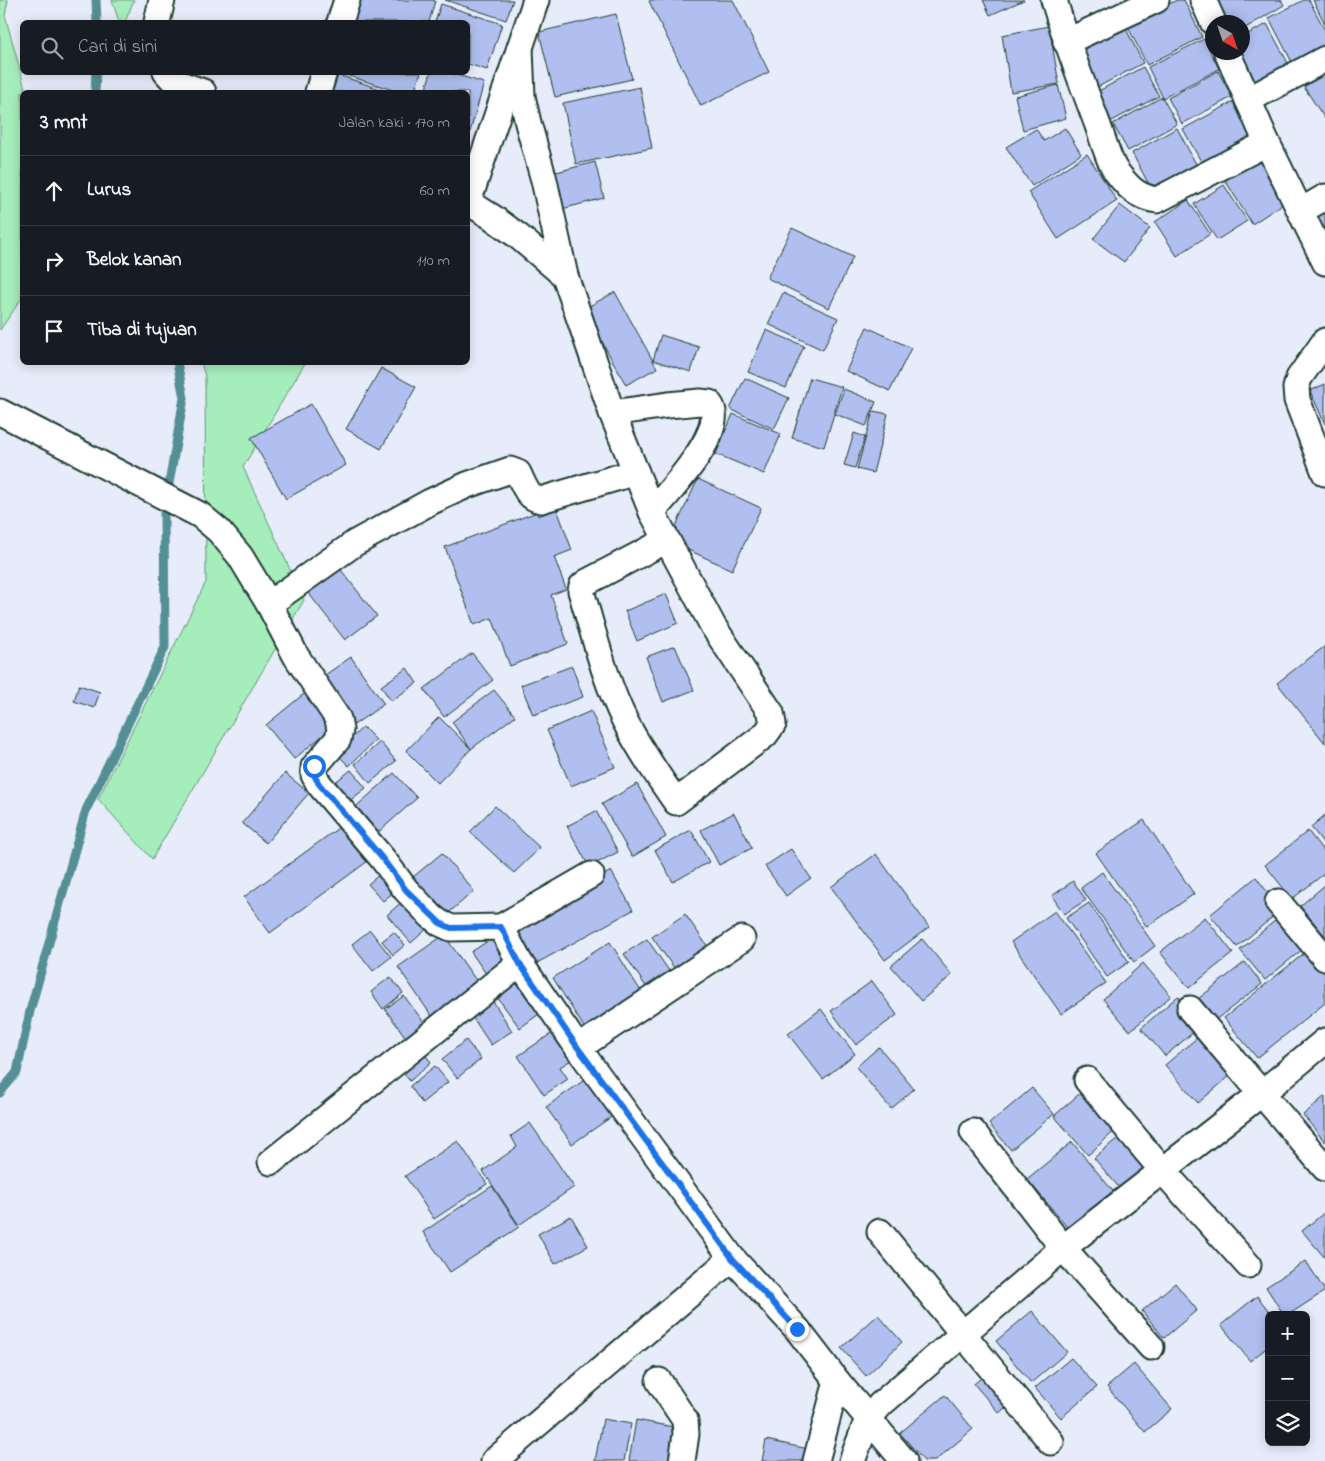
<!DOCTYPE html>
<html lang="id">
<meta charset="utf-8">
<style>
body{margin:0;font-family:"Indie Flower",sans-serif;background:#242831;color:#f1f3f6}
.controls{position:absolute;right:15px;bottom:15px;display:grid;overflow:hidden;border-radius:8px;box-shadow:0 2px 12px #0003}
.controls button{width:45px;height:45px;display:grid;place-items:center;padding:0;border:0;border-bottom:1px solid #363941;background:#171b24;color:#f1f3f6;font:25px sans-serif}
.compass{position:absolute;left:1205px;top:15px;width:45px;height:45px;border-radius:50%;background:#171b24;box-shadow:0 2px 12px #0003;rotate:140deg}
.stop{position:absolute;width:15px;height:15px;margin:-11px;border:4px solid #1a73e8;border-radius:50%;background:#fff}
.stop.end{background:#1a73e8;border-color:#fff;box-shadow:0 1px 5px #0008}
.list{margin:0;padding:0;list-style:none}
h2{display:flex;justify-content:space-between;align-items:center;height:65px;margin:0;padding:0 20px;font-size:21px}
h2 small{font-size:16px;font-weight:400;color:#9ea1a6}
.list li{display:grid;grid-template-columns:32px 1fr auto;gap:15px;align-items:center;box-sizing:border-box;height:70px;padding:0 20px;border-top:1px solid #363941}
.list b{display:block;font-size:19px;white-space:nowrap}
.list em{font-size:16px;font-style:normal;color:#9ea1a6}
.icon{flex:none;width:28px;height:28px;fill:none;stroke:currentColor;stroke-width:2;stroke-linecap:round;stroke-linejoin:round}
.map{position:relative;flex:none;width:1325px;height:1461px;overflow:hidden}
.search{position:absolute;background:#171b24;box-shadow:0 2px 12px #0003;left:20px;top:20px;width:450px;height:55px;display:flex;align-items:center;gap:12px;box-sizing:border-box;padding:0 18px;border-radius:8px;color:#9ea1a6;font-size:19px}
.panel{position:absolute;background:#171b24;box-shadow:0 2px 12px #0003;left:20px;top:90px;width:450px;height:275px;border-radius:8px}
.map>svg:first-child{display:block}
.green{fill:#a5edba;stroke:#629577}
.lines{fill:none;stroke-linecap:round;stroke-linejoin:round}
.stream{stroke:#548f96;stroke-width:9}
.building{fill:#b0bfef;stroke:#1f3d34}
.street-casing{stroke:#1f3d34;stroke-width:29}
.street{stroke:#fff;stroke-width:25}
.route{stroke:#1a73e8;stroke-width:6}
</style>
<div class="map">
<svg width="1325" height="1461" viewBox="0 0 1325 1461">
<rect width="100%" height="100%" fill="#e7ecfa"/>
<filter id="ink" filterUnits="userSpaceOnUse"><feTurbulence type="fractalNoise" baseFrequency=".02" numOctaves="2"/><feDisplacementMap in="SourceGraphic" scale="10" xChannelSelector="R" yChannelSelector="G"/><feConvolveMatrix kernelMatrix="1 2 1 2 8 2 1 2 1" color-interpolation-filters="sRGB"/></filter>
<g filter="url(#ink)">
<g class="green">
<polygon points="0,0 8,0 5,15 26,92 22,92 22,298 0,330"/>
<polygon points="112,0 134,0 125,22 119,22"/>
<polygon points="201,363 305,363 243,467 304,600 152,859 98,799 206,582 205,376"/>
</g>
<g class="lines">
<g class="stream">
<polyline points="96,0 97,22"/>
<polyline points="95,92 96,72"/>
<polyline points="0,1093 17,1072 30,1011 86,810 165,647 164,512 184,398 177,362"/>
</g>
</g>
<g class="building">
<polygon points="355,0 432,0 435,1 429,22 348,22"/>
<polygon points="445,0 513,0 506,20"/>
<polygon points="651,0 733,0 769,72 701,106 649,1"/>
<polygon points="983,0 1024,0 990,15"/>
<polygon points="1177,0 1184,0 1202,37 1147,65 1127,25"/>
<polygon points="1212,0 1281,0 1284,5 1242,30 1242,22 1226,22"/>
<polygon points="1304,0 1309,0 1325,30 1325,46 1293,64 1269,18"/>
<polygon points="1313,0 1325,0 1325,24"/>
<polygon points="441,4 502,24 487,70 468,64 468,22 435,22"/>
<polygon points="616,14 632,79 555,97 539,32"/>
<polygon points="1267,24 1288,63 1251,83 1234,52 1242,52 1242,37"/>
<polygon points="1049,26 1059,84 1011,92 1002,35"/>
<polygon points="1125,27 1143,63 1094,89 1075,52"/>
<polygon points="1204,39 1219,69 1163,98 1148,67"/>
<polygon points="1143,67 1159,96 1110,122 1095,93"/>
<polygon points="1218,71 1232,97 1182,124 1168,98"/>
<polygon points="343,72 421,72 414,92 399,92 343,74"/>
<polygon points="431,72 447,72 484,83 468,139 468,92 425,92"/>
<polygon points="1325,73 1325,119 1304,87"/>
<polygon points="338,75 389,92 332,92"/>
<polygon points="1058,85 1066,118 1023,130 1015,96"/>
<polygon points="640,87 652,148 576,164 563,103"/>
<polygon points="1162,97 1177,124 1128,151 1113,124"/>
<polygon points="1233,102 1252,139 1203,165 1183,129"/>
<polygon points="1065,128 1081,154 1032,186 1006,147 1036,129 1044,141"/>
<polygon points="1177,128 1198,168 1153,192 1132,153"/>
<polygon points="1087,154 1117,201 1058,239 1028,192"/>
<polygon points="1259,159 1286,202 1252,224 1225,180"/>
<polygon points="595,162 604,198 558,210 549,174"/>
<polygon points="1224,185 1247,221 1217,240 1194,204"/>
<polygon points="1188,200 1210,234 1177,256 1155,222"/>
<polygon points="1325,201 1325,243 1311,208"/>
<polygon points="1120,205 1150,228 1124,262 1093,239"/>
<polygon points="792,228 853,257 829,308 767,278"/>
<polygon points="615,292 657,368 626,385 584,309"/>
<polygon points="783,293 838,318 823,350 768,324"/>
<polygon points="867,327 911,348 890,391 846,371"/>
<polygon points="766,330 804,346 786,388 748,372"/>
<polygon points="661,335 699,347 691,372 653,360"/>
<polygon points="381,368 416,387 381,449 346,429"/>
<polygon points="745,378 789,398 774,429 730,409"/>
<polygon points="810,378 842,387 824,447 792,438"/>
<polygon points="1325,384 1325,424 1310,391"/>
<polygon points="844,389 876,402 866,426 835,414"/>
<polygon points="311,404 346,465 286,499 251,438"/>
<polygon points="873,411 888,414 873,473 857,469"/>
<polygon points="733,414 781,434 764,474 716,454"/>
<polygon points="854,433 865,437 855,468 844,465"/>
<polygon points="698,479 761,508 732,570 669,541"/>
<polygon points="557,509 572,550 554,557 566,589 551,595 568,644 510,666 492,618 474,625 445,547 537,512 538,516"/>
<polygon points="338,566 377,616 345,640 306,590"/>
<polygon points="666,594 678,623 637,641 625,611"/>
<polygon points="675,646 694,690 663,702 646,657"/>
<polygon points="1325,646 1325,743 1277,683"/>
<polygon points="472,653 493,680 444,717 424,689"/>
<polygon points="351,657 384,704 348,729 315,682"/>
<polygon points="572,666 583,697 533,715 521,685"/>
<polygon points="407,668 417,683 391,701 381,686"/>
<polygon points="79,685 100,692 94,708 74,701"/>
<polygon points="494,690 515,716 471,749 452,722"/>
<polygon points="305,693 333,727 294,759 266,725"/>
<polygon points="591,711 615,767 571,786 547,730"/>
<polygon points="439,717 471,749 438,783 406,751"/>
<polygon points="363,727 376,740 349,766 336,753"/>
<polygon points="380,742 396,761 370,783 355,764"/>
<polygon points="351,770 366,788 344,805 330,786"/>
<polygon points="285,773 309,793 266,843 242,823"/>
<polygon points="394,773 417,798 373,837 351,811"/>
<polygon points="637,784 666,837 632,857 602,804"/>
<polygon points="495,806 540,848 514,873 470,832"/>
<polygon points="596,811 618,852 589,867 567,826"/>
<polygon points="734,813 752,848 719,865 701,830"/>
<polygon points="1325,815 1325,845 1311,827"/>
<polygon points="1144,820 1194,894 1147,927 1096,853"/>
<polygon points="341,826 368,861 270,933 244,897"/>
<polygon points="691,830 709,862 673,882 655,850"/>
<polygon points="1308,831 1325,853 1325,873 1292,899 1265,865"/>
<polygon points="791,849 811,878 786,896 765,866"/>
<polygon points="442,853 474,891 445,916 413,877"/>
<polygon points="876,854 929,927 885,960 831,887"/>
<polygon points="611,871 633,910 528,968 506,930"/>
<polygon points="1102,872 1155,946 1134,962 1081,888"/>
<polygon points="381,873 395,891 383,901 368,884"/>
<polygon points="1256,877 1281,910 1237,947 1210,915"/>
<polygon points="1073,881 1086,900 1064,914 1052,896"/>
<polygon points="1325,885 1325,936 1300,906"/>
<polygon points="406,898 430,926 411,943 387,915"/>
<polygon points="1089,903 1129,962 1107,977 1066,918"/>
<polygon points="1055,911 1106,983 1061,1014 1011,942"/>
<polygon points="685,914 710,950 677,972 652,937"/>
<polygon points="1283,914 1309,944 1265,980 1240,950"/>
<polygon points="1205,917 1233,953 1189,988 1160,952"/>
<polygon points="370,930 391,957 373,971 352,944"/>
<polygon points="394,932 405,945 393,955 382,941"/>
<polygon points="444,935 480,986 433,1018 398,967"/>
<polygon points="491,939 508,965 489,978 471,952"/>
<polygon points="647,939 672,975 649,991 624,954"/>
<polygon points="922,939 952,975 921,1001 891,966"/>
<polygon points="610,942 642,993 585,1029 553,978"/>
<polygon points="1307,951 1325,974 1325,1003 1257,1058 1224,1018"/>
<polygon points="1245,962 1262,984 1214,1021 1198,999"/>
<polygon points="1143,963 1171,996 1130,1031 1103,999"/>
<polygon points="510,975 539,1014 520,1028 491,989"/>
<polygon points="390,977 403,993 383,1009 371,992"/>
<polygon points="872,981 897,1015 856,1045 831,1011"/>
<polygon points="404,996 426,1025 407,1039 385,1009"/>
<polygon points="1178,996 1202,1025 1165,1056 1141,1028"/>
<polygon points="491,998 512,1031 491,1045 469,1012"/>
<polygon points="821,1009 855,1054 823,1079 788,1034"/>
<polygon points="561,1027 579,1055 560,1067 568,1079 544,1095 518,1056"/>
<polygon points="1204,1032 1237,1070 1198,1103 1165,1065"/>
<polygon points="466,1040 481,1059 457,1078 442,1059"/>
<polygon points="417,1045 431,1062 410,1081 396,1065"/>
<polygon points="879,1047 914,1089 891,1109 856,1067"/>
<polygon points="435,1066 448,1082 422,1103 410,1086"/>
<polygon points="593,1074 620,1111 572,1144 546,1107"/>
<polygon points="1032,1088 1054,1114 1011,1150 989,1124"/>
<polygon points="1086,1088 1119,1127 1088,1155 1054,1116"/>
<polygon points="1325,1096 1325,1142 1303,1115"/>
<polygon points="530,1123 574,1187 519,1225 483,1171 517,1147 511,1136"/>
<polygon points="1125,1132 1153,1166 1122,1191 1094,1158"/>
<polygon points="458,1141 487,1184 434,1219 405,1176"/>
<polygon points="1072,1142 1113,1191 1068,1228 1027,1179"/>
<polygon points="492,1186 519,1227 450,1272 423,1232"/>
<polygon points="1325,1212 1325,1258 1302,1231"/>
<polygon points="571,1216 588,1246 555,1264 538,1234"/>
<polygon points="1306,1261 1325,1291 1288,1315 1284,1315 1266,1287"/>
<polygon points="1175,1283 1197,1310 1164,1338 1142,1311"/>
<polygon points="1257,1296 1272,1315 1269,1315 1269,1346 1250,1361 1221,1325"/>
<polygon points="1032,1311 1067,1352 1031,1383 996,1341"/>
<polygon points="878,1315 902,1342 866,1376 841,1348"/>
<polygon points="1071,1358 1097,1387 1061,1418 1035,1388"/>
<polygon points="1134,1364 1172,1409 1145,1432 1107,1387"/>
<polygon points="986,1374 1011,1403 999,1413 974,1384"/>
<polygon points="945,1395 973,1429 935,1461 924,1461 900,1433"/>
<polygon points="603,1419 631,1424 624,1461 595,1461"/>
<polygon points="636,1420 679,1428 673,1461 629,1461"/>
<polygon points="766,1440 813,1450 811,1461 762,1461"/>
</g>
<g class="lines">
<g class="street-casing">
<g id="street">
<path d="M1054,0C1066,42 1082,82 1097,123C1102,136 1108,159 1115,170C1127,186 1136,197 1157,200L1267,143"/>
<polyline points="1203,0 1213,22"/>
<polyline points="157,22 162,0"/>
<polyline points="340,22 347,0"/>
<polyline points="1066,42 1156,0"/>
<polyline points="520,48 522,96 528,123 544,180 565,276"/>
<polyline points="1227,52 1267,143 1325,262"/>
<polyline points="166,72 175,82 203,92"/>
<polyline points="318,92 324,72"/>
<polyline points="1248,100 1325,59"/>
<path d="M468,202L492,217L518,236L565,276L612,413L652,512L713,626L771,713L773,724L765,735L676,802C658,776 640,750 625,721C605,681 594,634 581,591L582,586L587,582L667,540"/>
<polyline points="468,202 536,0"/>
<polyline points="1301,211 1325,197"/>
<polyline points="1325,341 1299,378 1296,388 1297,400 1325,473"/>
<polyline points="0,412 200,515 219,531 240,556 269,604 296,656 338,719 340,730 338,739 314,767 314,775 319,784 382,858 406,890 431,916 440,923 451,928 501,927 520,963 578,1048 732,1258 797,1329 837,1381 904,1461"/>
<path d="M612,413L668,405L700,402L709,403C730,428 669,492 652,512"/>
<path d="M269,604L355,543L430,502L467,485L510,470L518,473C524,485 527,498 541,500L636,472"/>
<polyline points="1278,902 1325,958"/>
<polyline points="501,927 591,875"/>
<polyline points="1190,1009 1325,1168"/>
<polyline points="578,1048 742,939"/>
<polyline points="1087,1080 1162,1170 1248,1265"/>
<polyline points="973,1132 1063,1248 1151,1347"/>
<polyline points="271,1162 520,963"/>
<polyline points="880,1232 1051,1442"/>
<polyline points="659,1381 685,1420 686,1434 682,1461"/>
<polyline points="494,1461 732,1258"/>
<polyline points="816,1461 837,1381"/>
<polyline points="852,1461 868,1419 881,1404 1063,1248 1262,1093 1325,1041"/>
</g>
</g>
<use href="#street" class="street"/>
</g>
</g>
<g class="lines" filter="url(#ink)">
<polyline class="route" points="314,766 314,775 319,784 382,858 406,890 440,923 451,928 501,927 520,964 578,1048 732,1258 797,1329"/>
</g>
</svg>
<div class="controls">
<button>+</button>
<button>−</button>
<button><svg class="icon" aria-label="layers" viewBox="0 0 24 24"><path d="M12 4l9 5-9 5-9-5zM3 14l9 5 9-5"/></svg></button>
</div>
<svg class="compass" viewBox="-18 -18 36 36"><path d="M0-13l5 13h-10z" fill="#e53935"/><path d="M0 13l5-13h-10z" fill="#9ea1a6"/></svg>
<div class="stop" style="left:314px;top:766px"></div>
<div class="stop end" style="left:797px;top:1329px"></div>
<div class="search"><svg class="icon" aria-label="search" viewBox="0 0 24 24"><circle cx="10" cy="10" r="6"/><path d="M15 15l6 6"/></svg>Cari di sini</div>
<section class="panel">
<h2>3 mnt<small>Jalan kaki · 170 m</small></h2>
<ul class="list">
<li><svg class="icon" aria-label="ahead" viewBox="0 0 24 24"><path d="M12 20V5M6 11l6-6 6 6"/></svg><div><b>Lurus</b></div><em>60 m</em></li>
<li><svg class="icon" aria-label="right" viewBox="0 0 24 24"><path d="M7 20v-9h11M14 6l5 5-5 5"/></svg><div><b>Belok kanan</b></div><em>110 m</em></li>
<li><svg class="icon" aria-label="arrive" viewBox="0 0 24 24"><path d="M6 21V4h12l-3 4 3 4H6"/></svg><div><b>Tiba di tujuan</b></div></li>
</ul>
</section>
</div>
